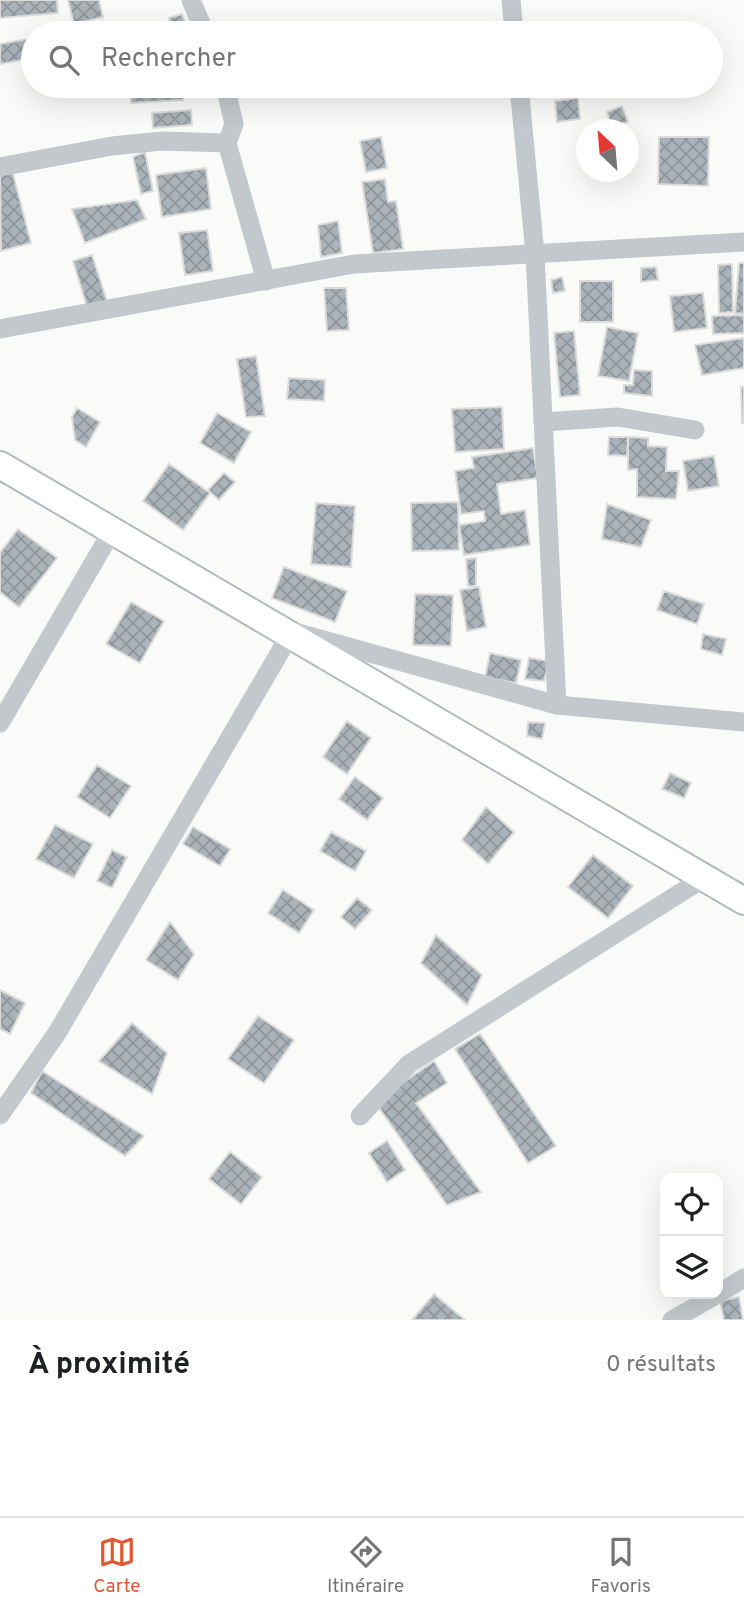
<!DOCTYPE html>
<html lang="fr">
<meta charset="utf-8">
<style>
body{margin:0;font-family:Overpass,sans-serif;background:#f2f2f2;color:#202124}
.controls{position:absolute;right:21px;bottom:21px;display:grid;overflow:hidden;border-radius:14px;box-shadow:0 7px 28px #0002}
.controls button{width:63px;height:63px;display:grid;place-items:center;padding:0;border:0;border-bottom:2px solid #e0e0e0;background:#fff;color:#202124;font:35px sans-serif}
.compass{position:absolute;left:576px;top:119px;width:63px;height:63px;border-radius:50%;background:#fff;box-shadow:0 7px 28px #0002;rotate:334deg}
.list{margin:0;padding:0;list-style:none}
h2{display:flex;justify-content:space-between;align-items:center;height:91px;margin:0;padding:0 28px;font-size:30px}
h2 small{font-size:23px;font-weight:400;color:#757577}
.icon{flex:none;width:38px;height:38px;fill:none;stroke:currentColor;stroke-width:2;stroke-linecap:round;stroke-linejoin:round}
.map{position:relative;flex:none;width:744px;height:1320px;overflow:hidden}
.search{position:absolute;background:#fff;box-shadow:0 7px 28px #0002;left:21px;right:21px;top:21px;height:77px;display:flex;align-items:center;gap:18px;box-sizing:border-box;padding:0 24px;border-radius:38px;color:#757577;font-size:26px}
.sheet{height:196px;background:#fff}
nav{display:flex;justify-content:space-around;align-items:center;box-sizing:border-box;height:98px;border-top:2px solid #e0e0e0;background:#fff;font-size:19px;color:#757577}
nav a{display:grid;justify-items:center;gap:4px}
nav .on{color:#e4572e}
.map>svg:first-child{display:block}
.building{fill:url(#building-cross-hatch);stroke:#dcdcda;stroke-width:2}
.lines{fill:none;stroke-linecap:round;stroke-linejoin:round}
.secondary-casing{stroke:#b3babf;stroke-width:30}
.minor{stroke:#c3c8cc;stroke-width:19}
.secondary{stroke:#fff;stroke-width:26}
</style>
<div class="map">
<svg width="744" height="1320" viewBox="0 0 744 1320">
<defs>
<pattern id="building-cross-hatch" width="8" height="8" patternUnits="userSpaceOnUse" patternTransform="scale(1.75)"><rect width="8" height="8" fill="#aab3b9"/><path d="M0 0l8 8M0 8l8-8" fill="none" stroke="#8e969c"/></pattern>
</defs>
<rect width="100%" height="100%" fill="#fafaf8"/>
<g class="building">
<polygon points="0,0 57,0 58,13 0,18"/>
<polygon points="68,0 99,0 103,17 74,24"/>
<polygon points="182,14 187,27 173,32 169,18"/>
<polygon points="102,26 103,33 62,33"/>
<polygon points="33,38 33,58 0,64 0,44"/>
<polygon points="130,86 182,86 183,100 131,103"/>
<polygon points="578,98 580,119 557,122 555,101"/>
<polygon points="622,106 628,122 611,126 607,112"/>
<polygon points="191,110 192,125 153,128 152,113"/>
<polygon points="381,137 387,168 366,172 360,141"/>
<polygon points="659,137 709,137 708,186 658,184"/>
<polygon points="145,152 153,191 141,194 133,157"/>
<polygon points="11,166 31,243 1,251 0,169"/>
<polygon points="206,168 211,209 162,217 156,175"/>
<polygon points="385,179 388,202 396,201 403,249 373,253 362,182"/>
<polygon points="137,200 146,219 85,243 72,209"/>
<polygon points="338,221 342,253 321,257 318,225"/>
<polygon points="207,230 213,271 185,275 179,233"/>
<polygon points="92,255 107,301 87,307 73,261"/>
<polygon points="739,263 744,263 744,314 735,313"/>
<polygon points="732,264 733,312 719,313 718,265"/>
<polygon points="656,267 658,280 641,282 641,268"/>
<polygon points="562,277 565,291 553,293 551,280"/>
<rect x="580" y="281" width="33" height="41"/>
<polygon points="324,288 346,288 349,330 327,331"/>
<polygon points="703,293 707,328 674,332 670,296"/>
<polygon points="744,315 744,333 713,334 712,316"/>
<polygon points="607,327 638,333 629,381 598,376"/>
<polygon points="574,331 580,395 560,397 554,333"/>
<polygon points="744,338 744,368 702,375 695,345"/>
<polygon points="256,356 265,416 246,417 237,359"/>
<polygon points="634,370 652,371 652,396 624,393 624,385 633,385"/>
<polygon points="289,378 325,380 324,401 287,399"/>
<polygon points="741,387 744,387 744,423 742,423"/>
<polygon points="502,407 504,449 455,452 452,409"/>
<polygon points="77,408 100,422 86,447 75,440 72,417"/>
<polygon points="217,413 251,432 234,463 200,443"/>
<polygon points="609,437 628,437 627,456 608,455"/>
<polygon points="628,437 648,438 648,446 667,447 666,471 679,471 676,499 637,497 637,469 628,470"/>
<polygon points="533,448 538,478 497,484 501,514 525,510 530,545 464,555 459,525 485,521 484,511 461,514 455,471 474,468 472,457"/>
<polygon points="714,456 719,486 688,491 683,461"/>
<polygon points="169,464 210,493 183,530 143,501"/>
<polygon points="224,473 235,482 219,500 208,490"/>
<polygon points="458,502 459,550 412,551 411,503"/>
<polygon points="316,503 355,506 351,567 311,564"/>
<polygon points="607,504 651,520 641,547 602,539"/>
<polygon points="18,529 57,558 19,607 0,592 0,553"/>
<polygon points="476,558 476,586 468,586 466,559"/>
<polygon points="284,567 347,591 335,622 272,598"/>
<polygon points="479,587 486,627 467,631 460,590"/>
<polygon points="664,591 704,604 697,624 657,610"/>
<polygon points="415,594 453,595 451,646 413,645"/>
<polygon points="131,602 164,621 140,663 106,644"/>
<polygon points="703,634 726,639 722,655 701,649"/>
<polygon points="490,653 521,660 516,683 485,677"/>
<polygon points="529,658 549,661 544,681 525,679"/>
<polygon points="347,721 371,738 347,774 323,757"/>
<polygon points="528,722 545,723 542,739 527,736"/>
<polygon points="97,765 131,786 110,818 77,797"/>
<polygon points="670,773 691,783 684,798 662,789"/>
<polygon points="355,777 383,798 367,820 339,799"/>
<polygon points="486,807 514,832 488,864 462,840"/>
<polygon points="55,825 93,844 74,878 36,859"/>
<polygon points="193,827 230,849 220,866 183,844"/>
<polygon points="331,832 366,851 355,871 320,851"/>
<polygon points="112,850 127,857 112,888 97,881"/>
<polygon points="593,855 633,886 608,918 568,887"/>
<polygon points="283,890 314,910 299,933 268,913"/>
<polygon points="357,898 372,910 355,929 341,917"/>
<polygon points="170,922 194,954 178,980 146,960"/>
<polygon points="436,935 482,975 467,1005 421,963"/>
<polygon points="0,990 25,1003 10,1034 0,1029"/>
<polygon points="258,1016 294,1040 264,1083 228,1059"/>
<polygon points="132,1023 167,1053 152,1094 99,1061"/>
<polygon points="480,1034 556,1146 528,1163 455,1049"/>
<polygon points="434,1061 447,1083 416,1103 481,1192 447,1205 375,1102"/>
<polygon points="42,1071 144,1136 125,1156 31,1093"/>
<polygon points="387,1141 405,1170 387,1182 369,1153"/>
<polygon points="230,1152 262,1177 241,1204 209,1179"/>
<polygon points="434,1294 465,1320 412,1320"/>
<polygon points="739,1297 743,1320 724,1320 720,1301"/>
</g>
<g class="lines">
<g class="secondary-casing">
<polyline id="secondary" points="0,465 744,901"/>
</g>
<g class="minor">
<polyline points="191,0 205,33"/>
<polyline points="511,0 514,33"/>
<polyline points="225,86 234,124 227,143 266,281"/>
<polyline points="519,86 535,254 557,705"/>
<polyline points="0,167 112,146 162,141 227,143"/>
<polyline points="0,329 354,264 744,242"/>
<polyline points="543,422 618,417 695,430"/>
<polyline points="298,633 557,705 744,722"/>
<polyline points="0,723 112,531"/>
<polyline points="0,1115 57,1033 290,635"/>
<polyline points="360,1116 409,1064 704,878"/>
<polyline points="718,1294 744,1278"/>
<polyline points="672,1320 718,1294"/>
</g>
<use href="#secondary" class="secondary"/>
</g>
</svg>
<div class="controls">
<button><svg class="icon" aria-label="locate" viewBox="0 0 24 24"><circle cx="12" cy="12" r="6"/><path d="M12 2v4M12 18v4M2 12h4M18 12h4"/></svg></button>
<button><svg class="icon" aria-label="layers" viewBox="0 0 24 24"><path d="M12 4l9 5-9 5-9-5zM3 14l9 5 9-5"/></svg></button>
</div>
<svg class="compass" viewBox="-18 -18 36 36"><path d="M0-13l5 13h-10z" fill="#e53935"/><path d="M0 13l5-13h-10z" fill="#757577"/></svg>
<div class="search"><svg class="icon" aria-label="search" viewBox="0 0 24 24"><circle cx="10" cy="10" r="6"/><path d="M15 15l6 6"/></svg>Rechercher</div>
</div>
<section class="sheet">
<h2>À proximité<small>0 résultats</small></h2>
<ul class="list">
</ul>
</section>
<nav>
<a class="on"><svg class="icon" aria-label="map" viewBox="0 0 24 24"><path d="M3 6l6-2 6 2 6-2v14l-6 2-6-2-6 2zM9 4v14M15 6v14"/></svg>Carte</a>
<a><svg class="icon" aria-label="directions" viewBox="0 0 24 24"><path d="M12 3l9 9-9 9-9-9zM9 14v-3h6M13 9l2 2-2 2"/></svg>Itinéraire</a>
<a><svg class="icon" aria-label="saved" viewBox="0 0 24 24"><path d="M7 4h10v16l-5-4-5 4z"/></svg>Favoris</a>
</nav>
